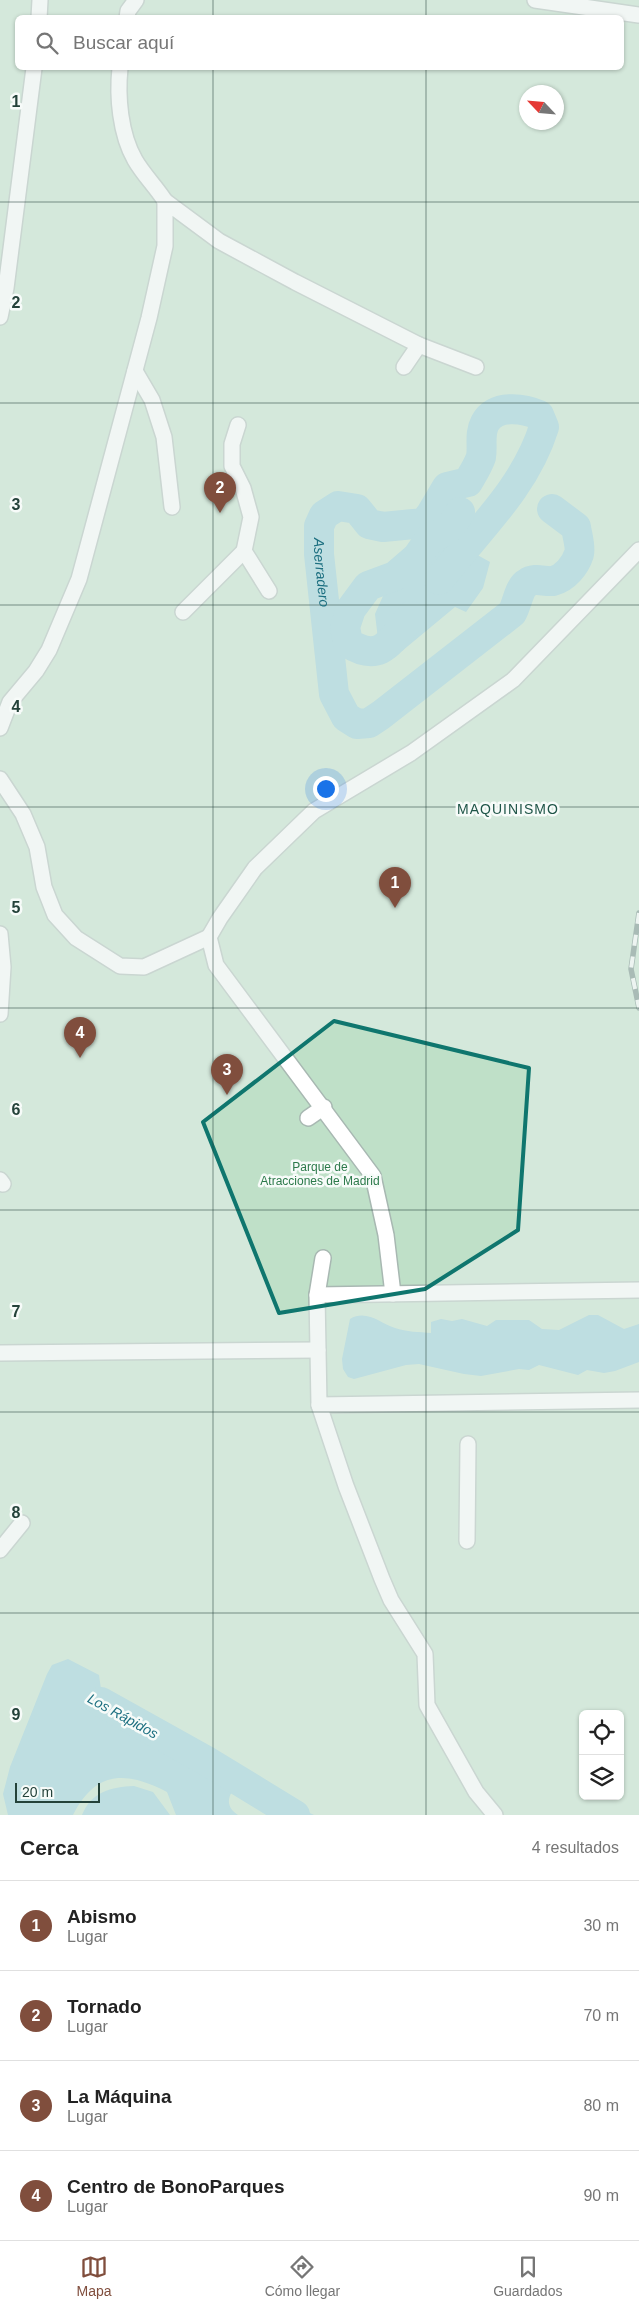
<!DOCTYPE html>
<html lang="es">
<meta charset="utf-8">
<style>
body{margin:0;font-family:Helvetica,sans-serif;background:#f2f2f2;color:#222}
.controls{position:absolute;right:15px;bottom:15px;display:grid;overflow:hidden;border-radius:8px;box-shadow:0 1px 4px #0004}
.controls button{width:45px;height:45px;display:grid;place-items:center;padding:0;border:0;border-bottom:1px solid #e0e0e0;background:#fff;color:#222;font:25px sans-serif}
.compass{position:absolute;left:519px;top:85px;width:45px;height:45px;border-radius:50%;background:#fff;box-shadow:0 1px 4px #0004;rotate:296deg}
.scale{position:absolute;left:15px;bottom:12px;width:85px;box-sizing:border-box;padding-left:5px;border:2px solid #24423a;border-top:0;font-size:14px;line-height:18px;white-space:nowrap;color:#24423a;-webkit-text-stroke:4px #f7fbf9;paint-order:stroke}
.you{position:absolute;left:325px;top:788px;width:18px;height:18px;margin:-12px;border:4px solid #fff;border-radius:50%;background:#1a73e8;box-shadow:0 0 0 8px #1a73e833}
.badge{display:grid;place-items:center;width:32px;height:32px;border-radius:50%;background:#804e3d;color:#fff;font-size:16px;font-weight:700}
.pin{position:absolute;translate:-50% -41px;filter:drop-shadow(0 1px 2px #0008)}
.pin::after{content:'';position:absolute;top:26px;width:18px;height:15px;background:inherit;clip-path:polygon(0 0,100% 0,50% 100%)}
.list{margin:0;padding:0;list-style:none}
h2{display:flex;justify-content:space-between;align-items:center;height:65px;margin:0;padding:0 20px;font-size:21px}
h2 small{font-size:16px;font-weight:400;color:#767676}
.list li{display:grid;grid-template-columns:32px 1fr auto;gap:15px;align-items:center;box-sizing:border-box;height:90px;padding:0 20px;border-top:1px solid #e0e0e0}
.list b{display:block;font-size:19px;white-space:nowrap}
.list p{margin:0;font-size:16px;white-space:nowrap;color:#767676}
.list em{font-size:16px;font-style:normal;color:#767676}
.icon{flex:none;width:28px;height:28px;fill:none;stroke:currentColor;stroke-width:2;stroke-linecap:round;stroke-linejoin:round}
.map{position:relative;flex:none;width:639px;height:1815px;overflow:hidden}
.search{position:absolute;background:#fff;box-shadow:0 1px 4px #0004;left:15px;right:15px;top:15px;height:55px;display:flex;align-items:center;gap:12px;box-sizing:border-box;padding:0 18px;border-radius:8px;color:#767676;font-size:19px}
.sheet{height:425px;background:#fff}
nav{display:flex;justify-content:space-around;align-items:center;box-sizing:border-box;height:70px;border-top:1px solid #e0e0e0;background:#fff;font-size:14px;color:#767676}
nav a{display:grid;justify-items:center;gap:2px}
nav .on{color:#804e3d}
.map>svg:first-child{display:block}
.green{fill:#bfe0c8;fill-rule:evenodd}
.water{fill:#8ec9d4}
.lines{fill:none;stroke-linecap:round;stroke-linejoin:round}
.canal{stroke:#8ec9d4;stroke-width:30}
.lane-casing{stroke:#a8b8b2;stroke-width:18}
.street-casing{stroke:#a8b8b2;stroke-width:18}
.lane{stroke:#fff;stroke-width:15}
.street{stroke:#fff;stroke-width:15}
.rail-casing{stroke:#5f7d75;stroke-width:5.5}
.rail{stroke:#f7fbf9;stroke-width:4;stroke-dasharray:11;stroke-linecap:butt}
.marked{fill:none;stroke:#0f766e;stroke-width:4;stroke-linejoin:round}
.grid{fill:none;stroke:#24423a;stroke-width:1;stroke-opacity:0.55}
.labels{text-anchor:middle;dominant-baseline:central;stroke-width:5;stroke-linejoin:round;paint-order:stroke}
.park-label{font-size:12px;fill:#2d7a4b;stroke:#f7fbf9}
.water-label{font-size:14px;font-style:italic;fill:#1c6f80;stroke:#f7fbf9}
.neighbourhood-label{font-size:14px;letter-spacing:1px;fill:#1f5548;stroke:#f7fbf9}
.grid-label{font-size:16px;text-anchor:middle;font-weight:bold;fill:#24423a;stroke:#f7fbf9;stroke-width:5;stroke-linejoin:round;paint-order:stroke}
</style>
<div class="map">
<svg width="639" height="1815" viewBox="0 0 639 1815">
<rect width="100%" height="100%" fill="#e6efeb"/>
<path class="green" d="M0,0H639V1815H0ZM18,18H622V68H18ZM526,92H556V122H526ZM583,1714H620V1796H583Z"/>
<g class="water">
<polygon points="447,538 490,562 483,588 466,612 455,607 402,651 389,655 378,639 375,614 383,596 405,582 426,562 434,547"/>
<path d="M589,1315H598L624,1329L639,1324V1362L615,1371L604,1373L587,1370L578,1375L539,1365L529,1370L519,1369L481,1376L464,1374L419,1364L406,1365L354,1379L348,1377L343,1369L342,1359L350,1319C367,1309 381,1324 395,1328C406,1332 420,1332 431,1333V1322L441,1319L452,1321L462,1319L487,1326L496,1320H529L542,1329L559,1330Z"/>
<path d="M68,1659L99,1675L101,1689L139,1715L132,1728L238,1792H232C226,1801 229,1809 238,1815H176L167,1792C126,1771 96,1770 73,1815H8L3,1794L10,1767L47,1674L52,1665Z"/>
<path d="M134,1786L153,1792L170,1815H82C91,1792 111,1787 134,1786Z"/>
<polygon points="266,1792 314,1815 276,1815 259,1804"/>
</g>
<g class="lines">
<g class="canal">
<path id="s1" d="M439,580C477,531 525,488 544,427L539,415C523,408 495,404 485,423C479,434 483,446 481,457C478,466 472,475 468,482L447,487L431,514L424,523L383,527L369,524L357,509L338,506L324,515L319,526V554L334,694L346,717L357,724L369,723L381,715L512,613C517,605 519,587 527,583C535,577 544,582 553,581C565,578 575,566 579,554C581,547 577,535 576,527L552,509"/>
<path d="M411,616C391,641 381,664 348,643L345,627L351,609L368,586L395,576L417,557L431,537C447,533 452,526 460,512"/>
<polyline points="101,1702 205,1760 295,1815"/>
</g>
<g class="lane-casing">
<g id="lane">
<polyline points="535,0 639,15"/>
<polyline points="127,18 128,11 136,0"/>
<path d="M120,68C117,96 120,134 135,160C143,174 156,187 165,201"/>
<polyline points="404,367 419,345 476,367"/>
<polyline points="135,371 152,400 164,437 172,507"/>
<polyline points="238,425 232,444 232,466 243,488 251,517 244,551 269,591"/>
<polyline points="183,612 244,551"/>
<polyline points="0,728 10,702 36,671 49,650 79,579 149,318 165,246 165,201 219,241 295,282 419,345"/>
<polyline points="0,779 23,814 37,847 44,887 55,915 76,938 120,966 144,967 209,937"/>
<polyline points="0,934 3,967 0,1014"/>
<polyline points="0,1180 3,1184"/>
<polyline points="467,1541 468,1444"/>
<polyline points="0,1550 22,1523"/>
</g>
</g>
<g class="street-casing">
<g id="street">
<polyline points="39,18 40,0"/>
<polyline points="0,317 6,288 34,68"/>
<polyline points="308,1118 324,1107"/>
<polyline points="639,1290 317,1295 319,1405 639,1400"/>
<polyline points="393,1294 386,1235 373,1176 216,965 209,937 220,918 255,868 314,811 411,753 513,680 639,550"/>
<polyline points="317,1295 323,1258"/>
<polyline points="0,1353 318,1350"/>
<polyline points="319,1405 346,1486 382,1579 391,1600 425,1654 427,1705 476,1792 495,1815"/>
</g>
</g>
<use href="#lane" class="lane"/>
<use href="#street" class="street"/>
<g class="rail-casing">
<polyline id="rail" points="639,913 631,969 639,1008"/>
</g>
<use href="#rail" class="rail"/>
</g>
<path d="M0 0H639V1815H0ZM334,1021L529,1068L518,1230L425,1289L279,1313L203,1122Z" fill="#e6efeb" fill-opacity=".55" fill-rule="evenodd"/>
<path class="marked" d="M334,1021L529,1068L518,1230L425,1289L279,1313L203,1122Z"/>
<path class="grid" d="M213,0V18M426,0V18M213,68V1815M426,68V1815M0,202H639M0,403H639M0,605H639M0,807H639M0,1008H639M0,1210H639M0,1412H639M0,1613H639"/>
<g class="labels">
<g class="park-label">
<text x="320" y="1167">Parque de<tspan x="320" dy="14">Atracciones de Madrid</tspan></text>
</g>
<g class="water-label">
<text stroke="none"><textPath href="#s1" startOffset="556">Aserradero</textPath></text>
<text transform="translate(123 1716) rotate(29)">Los Rápidos</text>
</g>
<g class="neighbourhood-label">
<text x="508" y="809">MAQUINISMO</text>
</g>
</g>
<g class="grid-label">
<text x="16" y="107">1</text>
<text x="16" y="308">2</text>
<text x="16" y="510">3</text>
<text x="16" y="712">4</text>
<text x="16" y="913">5</text>
<text x="16" y="1115">6</text>
<text x="16" y="1317">7</text>
<text x="16" y="1518">8</text>
<text x="16" y="1720">9</text>
</g>
</svg>
<div class="controls">
<button><svg class="icon" aria-label="locate" viewBox="0 0 24 24"><circle cx="12" cy="12" r="6"/><path d="M12 2v4M12 18v4M2 12h4M18 12h4"/></svg></button>
<button><svg class="icon" aria-label="layers" viewBox="0 0 24 24"><path d="M12 4l9 5-9 5-9-5zM3 14l9 5 9-5"/></svg></button>
</div>
<svg class="compass" viewBox="-18 -18 36 36"><path d="M0-13l5 13h-10z" fill="#e53935"/><path d="M0 13l5-13h-10z" fill="#767676"/></svg>
<div class="scale">20 m</div>
<div class="you"></div>
<div class="pin badge" style="left:395px;top:908px">1</div>
<div class="pin badge" style="left:220px;top:513px">2</div>
<div class="pin badge" style="left:227px;top:1095px">3</div>
<div class="pin badge" style="left:80px;top:1058px">4</div>
<div class="search"><svg class="icon" aria-label="search" viewBox="0 0 24 24"><circle cx="10" cy="10" r="6"/><path d="M15 15l6 6"/></svg>Buscar aquí</div>
</div>
<section class="sheet">
<h2>Cerca<small>4 resultados</small></h2>
<ul class="list">
<li><span class="badge">1</span><div><b>Abismo</b><p>Lugar</p></div><em>30 m</em></li>
<li><span class="badge">2</span><div><b>Tornado</b><p>Lugar</p></div><em>70 m</em></li>
<li><span class="badge">3</span><div><b>La Máquina</b><p>Lugar</p></div><em>80 m</em></li>
<li><span class="badge">4</span><div><b>Centro de BonoParques</b><p>Lugar</p></div><em>90 m</em></li>
</ul>
</section>
<nav>
<a class="on"><svg class="icon" aria-label="map" viewBox="0 0 24 24"><path d="M3 6l6-2 6 2 6-2v14l-6 2-6-2-6 2zM9 4v14M15 6v14"/></svg>Mapa</a>
<a><svg class="icon" aria-label="directions" viewBox="0 0 24 24"><path d="M12 3l9 9-9 9-9-9zM9 14v-3h6M13 9l2 2-2 2"/></svg>Cómo llegar</a>
<a><svg class="icon" aria-label="saved" viewBox="0 0 24 24"><path d="M7 4h10v16l-5-4-5 4z"/></svg>Guardados</a>
</nav>
